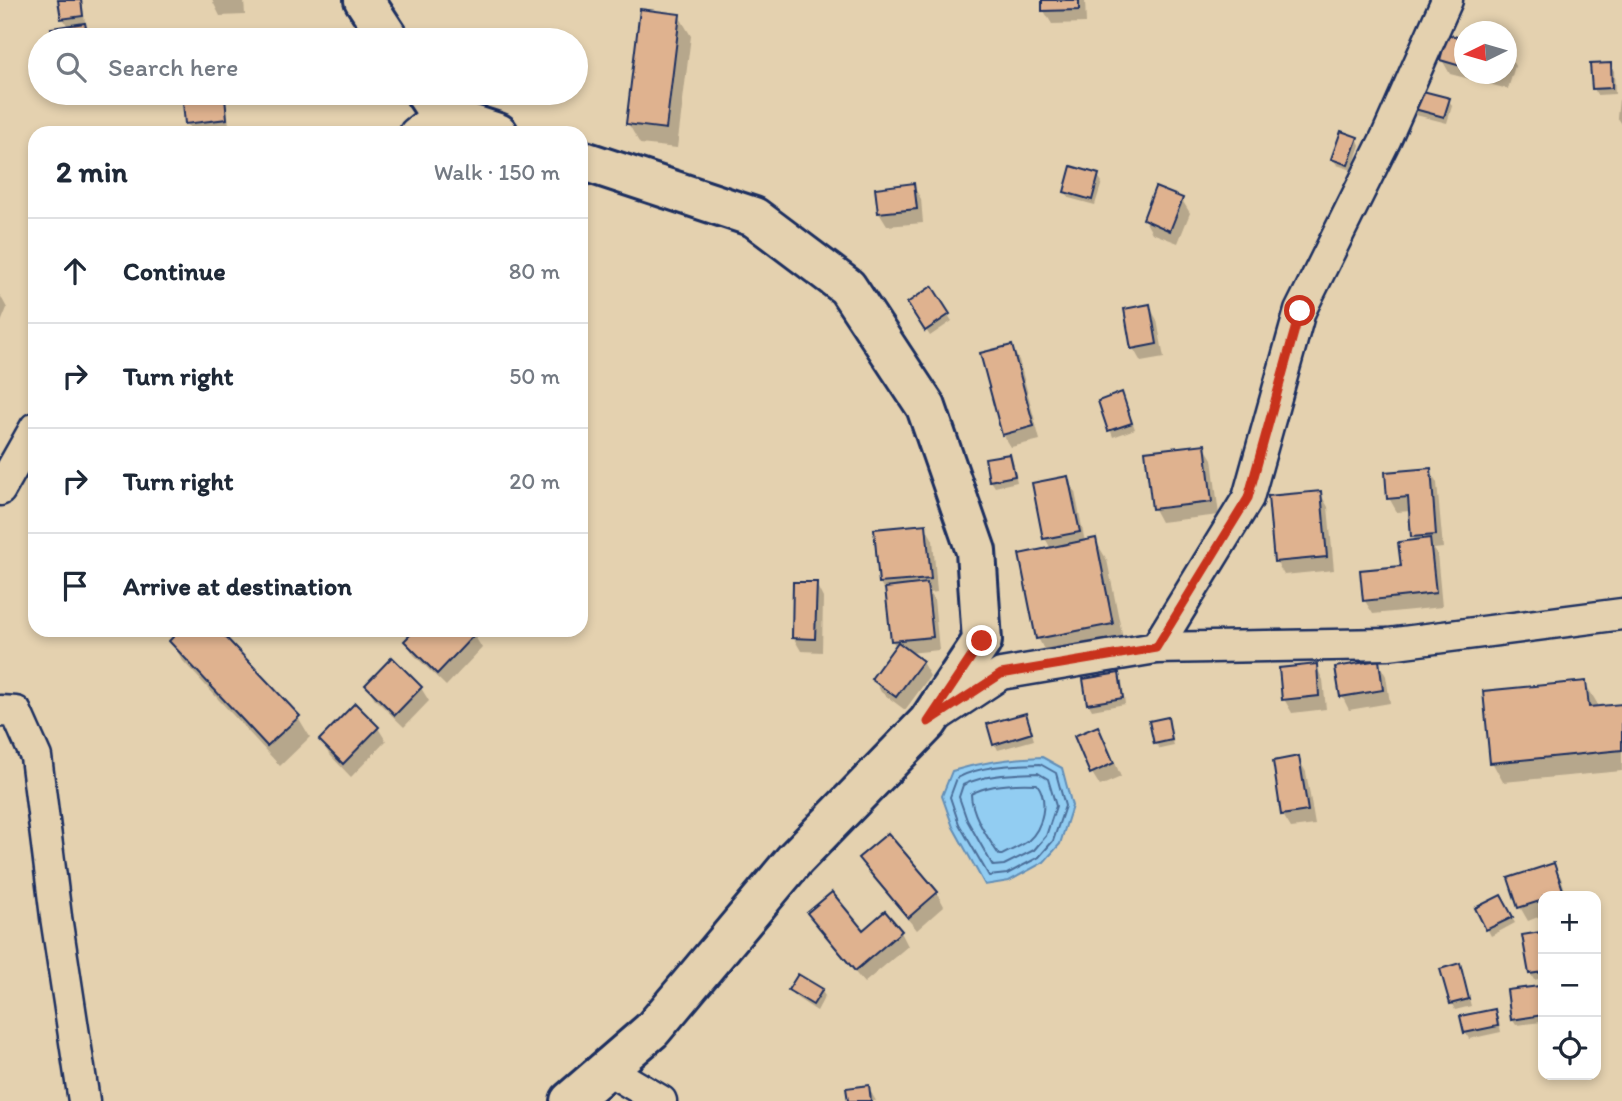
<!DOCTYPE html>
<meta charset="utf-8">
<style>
body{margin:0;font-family:Itim,sans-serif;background:#f6f6f7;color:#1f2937}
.controls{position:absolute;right:21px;bottom:21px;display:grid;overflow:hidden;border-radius:14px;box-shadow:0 4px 10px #0003}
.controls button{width:63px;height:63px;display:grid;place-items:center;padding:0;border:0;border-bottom:2px solid #e0e1e3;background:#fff;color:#1f2937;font:35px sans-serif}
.compass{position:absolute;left:1454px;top:21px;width:63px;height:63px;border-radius:50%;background:#fff;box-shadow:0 4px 10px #0003;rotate:265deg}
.stop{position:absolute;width:21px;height:21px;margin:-16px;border:5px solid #c8321e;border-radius:50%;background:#fff}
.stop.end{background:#c8321e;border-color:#fff;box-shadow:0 2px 7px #0008}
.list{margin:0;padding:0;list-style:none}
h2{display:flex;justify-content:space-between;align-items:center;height:91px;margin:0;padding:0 28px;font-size:30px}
h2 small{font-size:23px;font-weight:400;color:#747a83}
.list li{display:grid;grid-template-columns:46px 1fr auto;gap:21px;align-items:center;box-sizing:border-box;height:105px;padding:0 28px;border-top:2px solid #e0e1e3}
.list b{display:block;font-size:26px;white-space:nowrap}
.list em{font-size:23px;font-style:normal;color:#747a83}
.icon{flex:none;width:38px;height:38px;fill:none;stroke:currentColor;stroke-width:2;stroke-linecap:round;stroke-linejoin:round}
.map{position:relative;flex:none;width:1622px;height:1101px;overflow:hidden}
.search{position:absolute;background:#fff;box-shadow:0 4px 10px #0003;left:28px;top:28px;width:560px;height:77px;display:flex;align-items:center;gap:18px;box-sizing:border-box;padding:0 24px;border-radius:38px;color:#747a83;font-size:26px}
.panel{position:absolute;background:#fff;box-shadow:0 4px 10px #0003;left:28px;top:126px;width:560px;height:511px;border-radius:21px}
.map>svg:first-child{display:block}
.water{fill:#92cdf2;stroke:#628eb7;stroke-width:2}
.shadow{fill:#0003}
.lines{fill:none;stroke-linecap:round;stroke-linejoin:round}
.shore{stroke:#4b6e99;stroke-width:2}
.building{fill:#dfb28f;stroke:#1b2f5e;stroke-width:2}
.minor-casing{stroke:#1b2f5e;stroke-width:35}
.secondary-casing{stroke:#1b2f5e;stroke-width:44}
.minor{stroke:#e4d1af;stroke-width:30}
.secondary{stroke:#e4d1af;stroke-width:38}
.route{stroke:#c8321e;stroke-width:9}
</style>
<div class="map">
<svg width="1622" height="1101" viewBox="0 0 1622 1101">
<rect width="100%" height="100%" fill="#e4d1af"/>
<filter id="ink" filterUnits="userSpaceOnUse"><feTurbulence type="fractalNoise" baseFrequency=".0143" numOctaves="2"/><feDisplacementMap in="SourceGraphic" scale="14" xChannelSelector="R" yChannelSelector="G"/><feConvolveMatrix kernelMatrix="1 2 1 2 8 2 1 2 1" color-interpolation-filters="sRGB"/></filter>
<g filter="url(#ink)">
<path class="water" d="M1042,757L1062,768L1072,806L1060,844L1044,862L1009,881L985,885L953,827L942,796L952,771C982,762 1011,758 1042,757Z"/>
<g class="shadow">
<polygon points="60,0 82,0 85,22 83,22 88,31 89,40 55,40 53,30 68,27 63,18"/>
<polygon points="212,0 244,0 245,15 220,16"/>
<polygon points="1043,0 1085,0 1086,23 1052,24 1044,11"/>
<polygon points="679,16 691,36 677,148 640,144 628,123"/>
<polygon points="1448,37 1464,41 1464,74 1506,74 1507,52 1515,66 1508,89 1450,74 1442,60"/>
<polygon points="1610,65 1614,71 1615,94 1597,95 1594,88"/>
<polygon points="1413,90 1448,99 1452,106 1447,123 1412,114"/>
<polygon points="224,100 227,106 229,125 190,129 187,123"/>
<polygon points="1619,100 1622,100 1622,124 1617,117"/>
<polygon points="271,129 273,133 250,133"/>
<polygon points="1357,138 1360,145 1352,170 1337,165 1333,159"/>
<polygon points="1098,176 1102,182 1095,205 1069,198 1066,191"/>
<polygon points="913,185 921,199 923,223 887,226 879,213"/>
<polygon points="1182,200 1190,213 1178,243 1152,233 1144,219"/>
<polygon points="931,289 952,321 930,336 909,304"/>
<polygon points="0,295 7,308 0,325"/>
<polygon points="1149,306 1157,320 1164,358 1141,362 1133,348"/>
<polygon points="1011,347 1019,360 1040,440 1011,447 1003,434"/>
<polygon points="1125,401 1135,429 1113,437 1100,402"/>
<polygon points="1204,446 1212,459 1219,515 1161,522 1154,509"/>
<polygon points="1009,455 1013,462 1017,482 995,487 991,481"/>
<polygon points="1430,470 1437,483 1443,548 1434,549 1437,554 1442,607 1373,614 1365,601 1403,568 1416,541 1413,537 1411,511 1397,512 1389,498"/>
<polygon points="1067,478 1075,492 1085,542 1095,540 1107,560 1124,644 1049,659 1038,638 1051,549 1045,538"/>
<polygon points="1320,493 1328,507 1334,570 1284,575 1276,561"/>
<polygon points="925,526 933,540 937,592 930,593 934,599 939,650 909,653 922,662 930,676 905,710 881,692 874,679 896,647 892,640 887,595 880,583"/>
<polygon points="816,584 823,598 822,652 801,651 793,637"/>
<polygon points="183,630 216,630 298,717 310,737 280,766 183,661 171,641"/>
<polygon points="417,630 469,630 474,635 482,648 446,686 414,655 406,642"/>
<polygon points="1378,662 1386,676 1390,703 1349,710 1342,696"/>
<polygon points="1316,666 1323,680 1326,709 1292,713 1284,699"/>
<polygon points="1118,675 1122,681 1125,704 1092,710 1088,703"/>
<polygon points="1585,683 1597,703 1597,708 1622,706 1622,771 1503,782 1492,762"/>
<polygon points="367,686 421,688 429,701 404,727 375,699"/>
<polygon points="1167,719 1170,725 1174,746 1160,749 1156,743"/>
<polygon points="1028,721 1034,740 998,750 995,744"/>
<polygon points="378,728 386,741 351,777 329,754 321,741"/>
<polygon points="1098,728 1106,741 1121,777 1100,786 1092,773"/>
<polygon points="1298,758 1306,772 1315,825 1291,828 1283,815 1275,762"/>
<polygon points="860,859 937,893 944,906 917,930 868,872"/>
<polygon points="1554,865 1561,878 1567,896 1543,896 1543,915 1528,921 1520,907"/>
<polygon points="1500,897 1515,923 1491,936 1477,909"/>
<polygon points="809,913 863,932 885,913 901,932 908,946 864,983 817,927"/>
<polygon points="1540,933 1543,939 1543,978 1534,980 1530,973"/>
<polygon points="1459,966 1462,972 1471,1006 1455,1010 1452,1004 1442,970"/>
<polygon points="1538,988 1541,992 1538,992 1542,1022 1516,1025 1512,1019"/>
<polygon points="790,990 821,990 825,996 817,1011 794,996"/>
<polygon points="1495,1011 1498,1017 1501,1032 1469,1039 1465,1032"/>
<polygon points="868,1087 876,1101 850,1101"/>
</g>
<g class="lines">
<g class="shore">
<path d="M1040,764L1056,773L1065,806L1053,841L1039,857L1007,874L989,876L959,824L950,797L957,778C981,765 1013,765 1040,764Z"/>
<path d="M1038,773L1048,779L1056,806L1046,836L1034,850L1004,865L993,866L967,820L959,797L963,785C985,774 1014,774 1038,773Z"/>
<path d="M1037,784C1049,800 1043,828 1028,841C1020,847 1010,850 1002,855H999C988,838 971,814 971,794C989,784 1016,783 1037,784Z"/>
</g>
</g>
<g class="building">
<polygon points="58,0 81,0 83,16 61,19"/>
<polygon points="1042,0 1079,0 1079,10 1042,11"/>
<polygon points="640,9 680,14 666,129 626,124"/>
<polygon points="85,23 88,37 70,40 53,40 51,28"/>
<polygon points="1447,34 1464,39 1464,67 1440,60"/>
<polygon points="1611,63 1612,88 1592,89 1590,64"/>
<polygon points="1411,88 1450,98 1444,117 1407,107"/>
<polygon points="225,98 227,119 185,124 183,102"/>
<polygon points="1341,131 1358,137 1348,165 1331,159"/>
<polygon points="1071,166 1099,174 1092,200 1064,192"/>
<polygon points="914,183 917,209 878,213 875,188"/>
<polygon points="1155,187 1183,198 1170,231 1143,219"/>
<polygon points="932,286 950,314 925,331 907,303"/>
<polygon points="1150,304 1157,344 1131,349 1124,309"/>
<polygon points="1012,345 1034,426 1002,435 980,353"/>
<polygon points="1122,392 1132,423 1108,431 1098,401"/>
<polygon points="1205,444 1212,502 1152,509 1145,451"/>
<polygon points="1010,454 1015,476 989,481 985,458"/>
<polygon points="1431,468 1436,535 1411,537 1408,497 1387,499 1385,472"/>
<polygon points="1068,476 1080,532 1043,539 1032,483"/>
<polygon points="1321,491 1327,557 1274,562 1268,496"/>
<polygon points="926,524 931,579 879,583 874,529"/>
<polygon points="1096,538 1113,624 1036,639 1019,554"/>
<polygon points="1430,538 1436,593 1363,601 1360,570 1401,566 1398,542"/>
<polygon points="793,582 817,582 815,639 792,638"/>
<polygon points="927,583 933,637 891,641 885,588"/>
<polygon points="180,630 219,630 300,716 267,746 169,641"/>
<polygon points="415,630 472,630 475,634 437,674 404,641"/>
<polygon points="898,642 923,661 896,697 871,679"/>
<polygon points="392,657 422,687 395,715 365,685"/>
<polygon points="1379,660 1383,690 1340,697 1335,667"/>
<polygon points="1317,664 1319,696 1282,700 1279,668"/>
<polygon points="1119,673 1123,698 1087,704 1083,679"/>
<polygon points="1586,681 1589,707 1622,704 1622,750 1490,763 1483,691"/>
<polygon points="355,703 379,727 343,764 319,740"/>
<polygon points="1026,713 1032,733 993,745 987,724"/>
<polygon points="1168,717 1172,740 1154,744 1149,721"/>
<polygon points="1098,726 1114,763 1090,774 1074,736"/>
<polygon points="1299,756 1308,811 1281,815 1273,761"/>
<polygon points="888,833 938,892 908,918 858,858"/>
<polygon points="1554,863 1564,893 1553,896 1543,896 1543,900 1518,908 1508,878"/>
<polygon points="832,892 863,930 885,911 902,931 855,971 807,913"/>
<polygon points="1501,895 1513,917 1486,930 1475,908"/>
<polygon points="1541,932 1543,945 1543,972 1529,974 1522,935"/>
<polygon points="1460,963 1469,999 1450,1004 1440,969"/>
<polygon points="798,974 823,989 813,1005 788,990"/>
<polygon points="1539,986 1543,1015 1511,1020 1507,990"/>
<polygon points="1495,1009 1498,1026 1464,1033 1460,1016"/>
<polygon points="869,1085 871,1101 848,1101 846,1088"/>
</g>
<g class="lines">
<g class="minor-casing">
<g id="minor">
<polyline points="415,133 439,114"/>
<polyline points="0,490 35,428"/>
<polyline points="1156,648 1248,498 1300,311 1386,138 1447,0"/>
<polyline points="0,711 16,712 36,757 56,917 84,1101"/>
<polyline points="936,717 1001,674 1156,648 1388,644 1622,614"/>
<polyline points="607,1069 661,1101"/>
</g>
</g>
<g class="secondary-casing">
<g id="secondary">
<polyline points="364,0 390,40"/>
<polyline points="425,93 439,114 498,133"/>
<polyline points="570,1101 652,1030 795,859 928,722 982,641 976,551 926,407 847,287 754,217 581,160"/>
</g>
</g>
<use href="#minor" class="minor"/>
<use href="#secondary" class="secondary"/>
</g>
</g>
<g class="lines" filter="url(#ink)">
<polyline class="route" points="982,641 928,722 1001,674 1156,648 1248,498 1300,311"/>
</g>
</svg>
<div class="controls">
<button>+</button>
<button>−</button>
<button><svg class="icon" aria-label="locate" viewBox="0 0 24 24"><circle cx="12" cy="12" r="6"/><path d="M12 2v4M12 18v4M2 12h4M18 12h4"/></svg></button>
</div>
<svg class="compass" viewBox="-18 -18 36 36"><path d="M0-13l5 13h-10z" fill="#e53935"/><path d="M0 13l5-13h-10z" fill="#747a83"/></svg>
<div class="stop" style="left:1300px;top:311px"></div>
<div class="stop end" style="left:982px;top:641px"></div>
<div class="search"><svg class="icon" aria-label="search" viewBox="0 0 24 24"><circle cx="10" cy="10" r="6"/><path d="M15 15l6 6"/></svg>Search here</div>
<section class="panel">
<h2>2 min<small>Walk · 150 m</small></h2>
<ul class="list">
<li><svg class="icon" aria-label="ahead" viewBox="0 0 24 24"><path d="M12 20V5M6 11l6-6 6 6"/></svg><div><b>Continue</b></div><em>80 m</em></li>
<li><svg class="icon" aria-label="right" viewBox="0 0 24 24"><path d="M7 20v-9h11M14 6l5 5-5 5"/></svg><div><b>Turn right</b></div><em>50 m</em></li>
<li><svg class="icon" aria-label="right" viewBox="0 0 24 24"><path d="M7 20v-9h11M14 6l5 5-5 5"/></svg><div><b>Turn right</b></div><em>20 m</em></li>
<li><svg class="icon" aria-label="arrive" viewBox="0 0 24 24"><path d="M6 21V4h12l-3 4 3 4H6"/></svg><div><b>Arrive at destination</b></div></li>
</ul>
</section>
</div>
